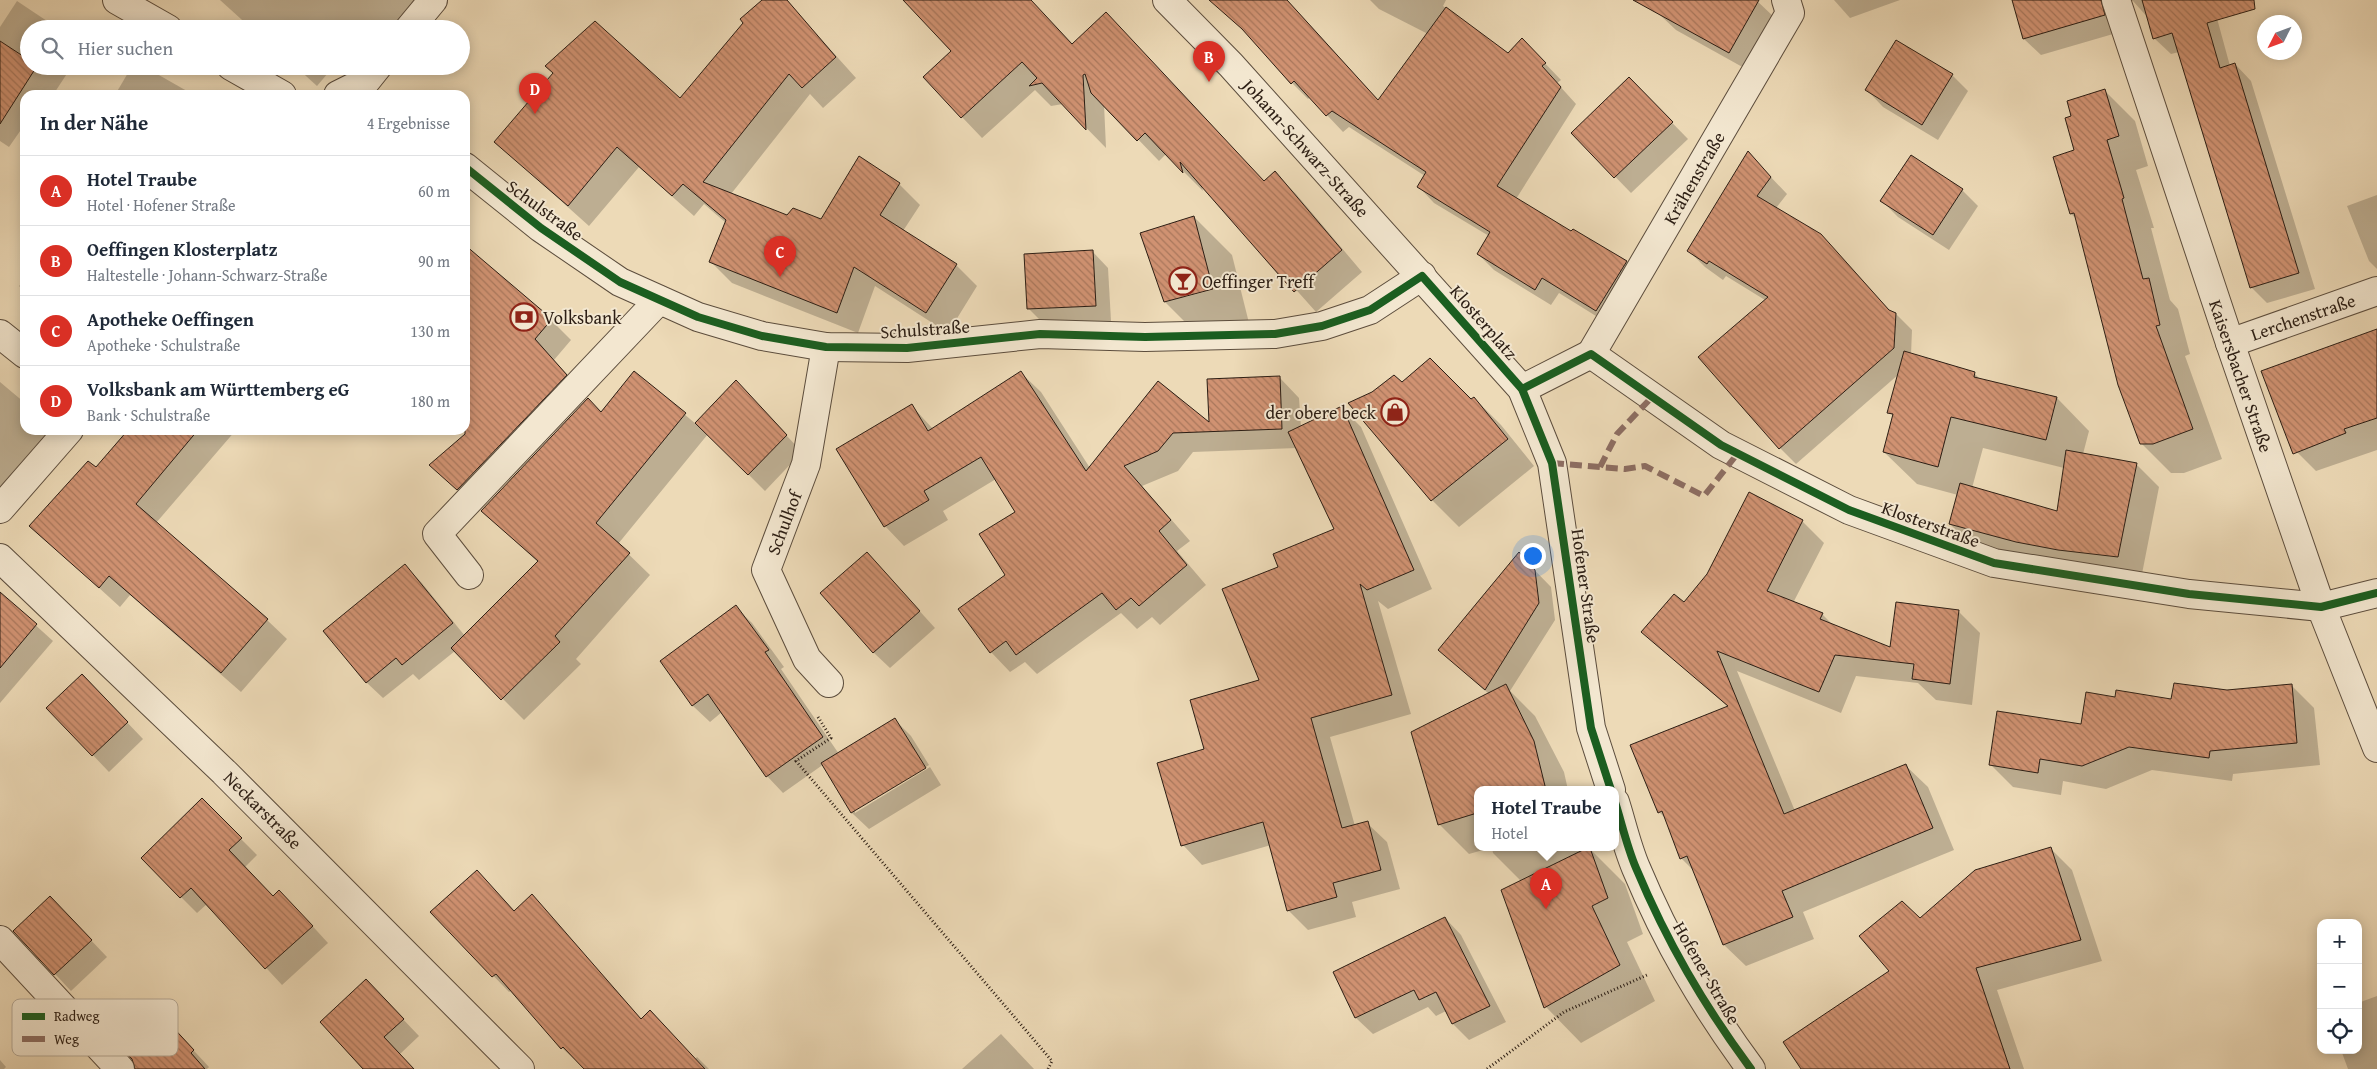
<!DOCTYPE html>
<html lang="de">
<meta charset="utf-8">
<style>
body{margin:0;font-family:"Gentium Book Plus",serif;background:#f6f6f7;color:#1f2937}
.controls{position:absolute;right:15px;bottom:15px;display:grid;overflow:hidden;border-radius:10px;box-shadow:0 2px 12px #0003}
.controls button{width:45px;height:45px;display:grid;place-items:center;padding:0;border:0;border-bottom:1px solid #e0e1e3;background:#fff;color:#1f2937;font:25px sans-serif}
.compass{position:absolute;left:2257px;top:15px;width:45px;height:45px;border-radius:50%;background:#fff;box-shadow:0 2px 12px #0003;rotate:228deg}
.you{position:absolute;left:1532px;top:555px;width:18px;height:18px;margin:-12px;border:4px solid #fff;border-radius:50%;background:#1a73e8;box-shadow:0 0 0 8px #1a73e833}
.badge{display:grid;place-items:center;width:32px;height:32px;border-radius:50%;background:#d93025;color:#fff;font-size:16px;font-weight:700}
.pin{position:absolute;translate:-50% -41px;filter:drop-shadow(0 1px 2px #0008)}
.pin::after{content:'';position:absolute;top:26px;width:18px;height:15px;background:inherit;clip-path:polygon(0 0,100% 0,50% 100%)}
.popup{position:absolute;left:1474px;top:786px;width:145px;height:65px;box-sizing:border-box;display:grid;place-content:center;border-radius:10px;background:#fff;filter:drop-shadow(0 1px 4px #0005);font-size:16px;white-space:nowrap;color:#747a83}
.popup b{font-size:19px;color:#1f2937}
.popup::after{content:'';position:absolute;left:50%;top:100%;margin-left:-10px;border:10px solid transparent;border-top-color:#fff}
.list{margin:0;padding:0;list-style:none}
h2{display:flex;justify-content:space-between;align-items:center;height:65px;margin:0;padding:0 20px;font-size:21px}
h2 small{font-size:16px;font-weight:400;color:#747a83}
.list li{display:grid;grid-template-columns:32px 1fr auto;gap:15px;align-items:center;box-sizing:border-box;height:70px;padding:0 20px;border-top:1px solid #e0e1e3}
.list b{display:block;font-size:19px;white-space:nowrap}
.list p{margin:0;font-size:16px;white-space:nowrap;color:#747a83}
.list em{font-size:16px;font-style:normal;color:#747a83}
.icon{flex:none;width:28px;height:28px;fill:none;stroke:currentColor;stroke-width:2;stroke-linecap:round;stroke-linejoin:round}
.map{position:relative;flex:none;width:2377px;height:1069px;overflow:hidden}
.search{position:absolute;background:#fff;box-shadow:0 2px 12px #0003;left:20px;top:20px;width:450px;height:55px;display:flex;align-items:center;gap:12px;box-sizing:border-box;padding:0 18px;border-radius:28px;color:#747a83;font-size:19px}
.panel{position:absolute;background:#fff;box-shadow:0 2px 12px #0003;left:20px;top:90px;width:450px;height:345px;border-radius:15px}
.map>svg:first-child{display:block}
.shadow{fill:#0003;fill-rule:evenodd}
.building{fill:url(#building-back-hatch);stroke:#2c1e14}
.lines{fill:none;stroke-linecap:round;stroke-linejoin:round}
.minor-casing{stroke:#5c4d3d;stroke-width:30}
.path{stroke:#2c1e14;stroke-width:3;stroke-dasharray:1 2.5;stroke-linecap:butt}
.minor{stroke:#f3e7d0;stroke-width:28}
.quiet{stroke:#8d6e63;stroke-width:6;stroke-dasharray:12 6;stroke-linecap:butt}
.cycleway-casing{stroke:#f3e7d0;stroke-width:11}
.cycleway{stroke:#1b5e20;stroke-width:8}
.labels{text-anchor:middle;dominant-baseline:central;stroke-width:4;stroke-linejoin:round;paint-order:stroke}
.street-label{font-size:18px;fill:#2c1e14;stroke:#f3e7d0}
.poi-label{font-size:18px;fill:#2c1e14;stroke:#f3e7d0;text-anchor:start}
.key{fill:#f3e7d0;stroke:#b7ab98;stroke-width:1}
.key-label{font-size:14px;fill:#2c1e14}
</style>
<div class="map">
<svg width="2377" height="1069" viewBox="0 0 2377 1069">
<defs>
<pattern id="building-back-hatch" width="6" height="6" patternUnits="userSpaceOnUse" patternTransform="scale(1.25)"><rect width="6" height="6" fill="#d09272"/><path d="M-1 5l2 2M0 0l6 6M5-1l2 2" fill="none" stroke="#a9775c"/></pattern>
</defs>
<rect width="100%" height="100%" fill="#eddab7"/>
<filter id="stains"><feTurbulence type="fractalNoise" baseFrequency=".004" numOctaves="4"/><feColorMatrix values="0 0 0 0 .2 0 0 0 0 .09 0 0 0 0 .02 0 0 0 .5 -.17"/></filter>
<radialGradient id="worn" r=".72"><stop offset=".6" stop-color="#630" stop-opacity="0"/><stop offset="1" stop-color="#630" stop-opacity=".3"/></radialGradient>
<g class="shadow">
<polygon points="220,0 424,0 400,29 372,29 369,26 367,29 252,29"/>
<polygon points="763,0 786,0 856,78 823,108 810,94 731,194 788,216 822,220 899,184 920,205 903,231 956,265 977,286 948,333 875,286 858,333 732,283 711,262 726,223 704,204 694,216 639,167 589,226 495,142 680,100"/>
<polygon points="904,0 1030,0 1073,45 1264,182 1275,173 1296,194 1362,272 1316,312 1201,183 1203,191 1166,154 1159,161 1104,104 1106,148 1063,104 1051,106 1035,90 982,138 962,117 952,52"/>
<polygon points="1211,0 1287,0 1379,101 1428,34 1379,9 1370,0 1446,0 1443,6 1509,55 1538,56 1561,80 1557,83 1576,104 1516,199 1571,233 1626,262 1642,279 1612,326 1559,293 1551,305 1494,270 1478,254 1489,236 1434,203 1418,186 1425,176 1349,127 1343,132 1310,97 1308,99 1292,83 1251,37"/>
<polygon points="1667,0 1756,0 1774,17 1746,69 1676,30 1659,14"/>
<polygon points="1834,0 1900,0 1850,18"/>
<polygon points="2013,0 2212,0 2230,66 2235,64 2251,81 2315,289 2267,303 2251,287 2179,52 2171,54 2154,38 2149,19 2133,1 2128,1 2120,32 2041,55 2024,39"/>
<polygon points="17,1 59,29 29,29 29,66 72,66 53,95 25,95 25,124 9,147 0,141 0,27"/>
<polygon points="132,66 143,66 194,95 115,95"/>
<polygon points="295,66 334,66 317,86"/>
<polygon points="1952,75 1968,91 1938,140 1883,107 1867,90"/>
<polygon points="2105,91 2135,121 2148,166 2136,170 2154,228 2151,228 2170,300 2178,309 2190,354 2185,356 2222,459 2184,473 2171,473 2141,443 2078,220 2071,214 2076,151 2073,117"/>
<polygon points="1645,95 1688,139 1631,193 1573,133"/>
<path d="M1748,153L1787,194L1776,208L1821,235L1891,312L1896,314L1912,330L1911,355L1974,373L1981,380L2057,398L2089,431L2083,454L2137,465L2159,487L2141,579L1973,547L1950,524L1958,495L1917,484L1884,452L1894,417L1889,412L1899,374L1796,464L1780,448L1765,300L1726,276L1723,280L1705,267L1689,251ZM1983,448L2064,468L2058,512L1972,488Z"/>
<polygon points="1962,190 1978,206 1949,250 1898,217 1882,201"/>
<polygon points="2377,195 2377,269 2369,261 2347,206"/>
<path d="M1194,217L1232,255L1250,327L1203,340L1165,302ZM1219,286V288L1185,297V295Z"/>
<polygon points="465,247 551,320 571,340 554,360 586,395 478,509 430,465 502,405 465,373"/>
<polygon points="1092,251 1108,268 1111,321 1045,325 1029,309"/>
<polygon points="25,280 25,292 19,286"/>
<polygon points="2377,330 2377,450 2316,471 2292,447 2263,372"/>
<polygon points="635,373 696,424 736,382 802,452 765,491 708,434 618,544 650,575 576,659 581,664 524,720 455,651 419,680 413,674 383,698 366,682 405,566 421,582 465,636 539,563 482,511 601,413"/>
<polygon points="1021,373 1041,392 1090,468 1159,383 1210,425 1280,378 1299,398 1301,427 1342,408 1361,427 1432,589 1388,609 1378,601 1411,714 1330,737 1355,826 1367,823 1387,842 1400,889 1352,902 1356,917 1308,930 1289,911 1271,845 1202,865 1183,845 1206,750 1261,681 1279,568 1335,530 1297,448 1193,452 1178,471 1142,486 1190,541 1177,551 1206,585 1160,625 1152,617 1137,629 1121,613 1037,674 1025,662 1010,672 991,652 1007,576 1016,513 996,479 943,511 948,520 904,546 885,526 911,405 933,429"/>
<polygon points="0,382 25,403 25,430 51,430 0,490"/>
<polygon points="1402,384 1471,401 1474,398 1501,425 1534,466 1459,527 1432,500 1350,404"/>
<polygon points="130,430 236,430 156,523 267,620 287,639 241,692 130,595 120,607 31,526 96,469"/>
<polygon points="1802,521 1824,543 1793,603 1822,614 1833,625 1891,649 1958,611 1980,633 1972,705 1936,700 1918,683 1856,676 1841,713 1737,671 1795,811 1906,766 1928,787 1954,850 1803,912 1814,939 1746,966 1724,945 1695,872 1681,858 1667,820 1659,812 1728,707 1643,631"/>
<polygon points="867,553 935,628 890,668 873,652"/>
<polygon points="1519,554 1551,587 1555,620 1510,691 1535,716 1564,772 1568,790 1477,790 1477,848 1490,848 1469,854 1439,824 1489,694 1440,650"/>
<polygon points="0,593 53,641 0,703"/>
<polygon points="735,607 752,623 784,667 781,669 839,754 895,720 911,736 929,765 855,810 855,813 930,767 941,785 869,829 852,813 824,764 783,793 767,776 722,712 710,722 693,706 661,661"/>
<polygon points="2291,685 2314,708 2320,765 2233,774 2232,781 2152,770 2106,789 2063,781 2061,795 2013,787 1990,764 2082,725 2116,698 2172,700 2227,692"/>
<polygon points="98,692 143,739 109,772 48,708"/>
<polygon points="202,800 257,855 245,867 273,897 296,908 328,943 282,985 207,904 197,913 181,897"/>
<polygon points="1492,848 1582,848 1583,851 1589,848 1625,884 1643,934 1627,942 1655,1001 1581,1043 1546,1007 1521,881 1493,853"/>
<polygon points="2050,848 2072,870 2102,961 1997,990 2024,1069 1802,1069 1891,972 1920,920"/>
<polygon points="532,896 642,1020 695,1059 697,1057 709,1069 585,1069 562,1048 512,990 509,992 432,912 514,912"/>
<polygon points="66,914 107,957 71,991 15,931"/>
<polygon points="1445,918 1461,935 1506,1022 1469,1040 1453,1024 1446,1011 1436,1016 1428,1007 1373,1034 1356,1018 1335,972"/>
<polygon points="2377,996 2377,1069 2348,1069 2341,1050 2358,1050 2358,1003"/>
<polygon points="382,997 419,1036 400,1054 414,1069 364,1069"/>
<polygon points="156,1010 209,1067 207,1069 137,1069"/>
<polygon points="1001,1034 1034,1069 962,1069"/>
<polygon points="0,1060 6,1067 4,1069 0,1069"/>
</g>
<g class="building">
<polygon points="762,0 787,0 836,57 802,88 789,74 703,182 787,215 793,208 821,219 859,156 900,183 880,215 957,264 926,313 854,267 837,313 709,262 726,220 683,184 672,196 617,147 568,206 494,142 553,73 545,66 595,21 680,98 743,23 740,19"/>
<polygon points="903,0 1031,0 1072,44 1106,12 1264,181 1275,171 1342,250 1294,292 1180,162 1183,173 1145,133 1137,141 1091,93 1085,74 1083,75 1086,130 1042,83 1029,86 1037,78 1022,62 961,118 923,77 951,51"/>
<polygon points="1209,0 1287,0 1378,100 1446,7 1508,53 1522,38 1546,63 1542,66 1561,87 1497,186 1571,231 1573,229 1627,261 1596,311 1542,278 1535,290 1477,254 1490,232 1417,187 1426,172 1332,111 1326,116 1294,81 1291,84 1242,29"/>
<polygon points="1633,0 1759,0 1729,53"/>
<polygon points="2012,0 2101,0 2105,15 2023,39"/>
<polygon points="2142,0 2254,0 2255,9 2207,23 2220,68 2235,63 2299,273 2250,288 2172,33 2153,39"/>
<polygon points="1896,40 1953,74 1922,125 1865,90"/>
<polygon points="0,41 29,60 29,66 37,66 0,124"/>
<polygon points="1629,77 1673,122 1614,178 1571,133"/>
<polygon points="2105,89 2119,136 2107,140 2124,198 2122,199 2143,279 2149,278 2160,325 2156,326 2193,429 2153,444 2140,444 2118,385 2074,213 2070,214 2053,157 2074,150 2065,118 2071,116 2067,101"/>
<polygon points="1748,151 1771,177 1757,196 1821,234 1889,310 1896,313 1894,348 1779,449 1698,357 1768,297 1709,261 1707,264 1687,251"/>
<polygon points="1911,155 1963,189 1933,235 1880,201"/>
<polygon points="1194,216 1213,289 1164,302 1140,233"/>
<polygon points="465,245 552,319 535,339 567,375 457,490 429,465 465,434"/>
<polygon points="1093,250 1096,306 1027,309 1024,254"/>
<polygon points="2377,329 2377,418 2344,429 2346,433 2293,454 2261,371"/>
<polygon points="1904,351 1975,372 1974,377 2057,397 2046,440 1951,417 1938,467 1883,452 1893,414 1887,413"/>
<polygon points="1430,358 1471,399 1474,397 1508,439 1431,501 1348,403 1372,392 1394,375 1402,382"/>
<polygon points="634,371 686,413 596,523 630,553 555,636 560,642 501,700 451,648 538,561 481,511 588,398 601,412"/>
<polygon points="1021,371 1086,471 1158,381 1209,422 1207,379 1280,376 1282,429 1173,433 1158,451 1124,466 1171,520 1159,531 1187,565 1139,606 1131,598 1116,610 1102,593 1016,655 1006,641 990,653 958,609 1005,575 979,534 1015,512 981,457 924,491 929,500 884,527 836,449 912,404 928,431"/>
<polygon points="736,380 787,435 748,475 695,423"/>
<polygon points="1342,406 1414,570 1367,590 1360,584 1392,695 1311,718 1342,828 1368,821 1381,870 1333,883 1337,897 1287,911 1263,822 1181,846 1157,763 1204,749 1190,700 1259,680 1222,589 1278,567 1273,554 1334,529 1288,432"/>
<polygon points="128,430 198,430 136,504 268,619 221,673 109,576 99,588 29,526 88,461 96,467"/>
<polygon points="2066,450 2137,463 2118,557 2058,550 2016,542 1949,524 1960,483 2057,511"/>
<polygon points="1749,492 1803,520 1767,591 1823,613 1820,619 1890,647 1896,602 1959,610 1950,684 1912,679 1914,664 1835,655 1819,692 1717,651 1784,814 1906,764 1933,828 1782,891 1793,917 1723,945 1687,856 1680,859 1662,811 1658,813 1630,745 1728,706 1641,632 1674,594 1684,602 1707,574"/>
<polygon points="867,552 920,611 873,653 820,593"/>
<polygon points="1519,552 1535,570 1539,603 1485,690 1438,650"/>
<polygon points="405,564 453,623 402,665 396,658 366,683 323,631"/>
<polygon points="0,592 37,624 0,668"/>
<polygon points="736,605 769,650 765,652 823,737 766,777 708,694 692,706 660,661"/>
<polygon points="82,674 128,722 92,756 46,708"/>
<polygon points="2174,683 2227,690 2292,684 2297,743 2210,751 2209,758 2129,747 2082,766 2040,759 2038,773 1989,765 1997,711 2081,724 2086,692 2115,697 2116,690 2171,699"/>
<polygon points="1506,684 1534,741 1546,790 1477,790 1477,813 1438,825 1411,732"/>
<polygon points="895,718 926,768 851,813 821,763"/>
<polygon points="202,798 242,838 229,850 273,896 279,890 313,926 265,969 191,888 180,898 141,858"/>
<polygon points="2051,847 2081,940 1976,968 2010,1069 1801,1069 1783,1042 1889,971 1859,936 1902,901 1920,918 1975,870"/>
<polygon points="1587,848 1590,848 1608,898 1592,906 1620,965 1544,1008 1501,890"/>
<polygon points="477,870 514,911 532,894 641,1019 650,1010 705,1069 584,1069 563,1047 561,1049 496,974 492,977 430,912"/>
<polygon points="50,896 92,940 54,975 13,931"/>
<polygon points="1445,917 1490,1006 1452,1024 1436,992 1419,1000 1414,990 1355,1018 1333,972"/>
<polygon points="366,979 404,1019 384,1037 414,1069 363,1069 320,1022"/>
<polygon points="156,1009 194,1050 191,1053 205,1069 135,1069 132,1059 118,1044"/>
</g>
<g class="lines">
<g class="minor-casing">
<g id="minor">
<polyline points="117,0 168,29"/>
<polyline points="1167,0 1231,65 1522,389 1552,463 1591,728 1611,790"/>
<polyline points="2116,0 2230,343 2321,607 2377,748"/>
<polyline points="409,29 433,0"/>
<polyline points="231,66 282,95"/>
<polyline points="338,95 366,81 378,66"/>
<polyline points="465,167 541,228 620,282 698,317 762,336 826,347 907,348 1040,334 1145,337 1275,334 1322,326 1370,310 1422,276"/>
<polyline points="0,334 25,354"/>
<polyline points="2230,343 2377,291"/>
<polyline points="826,347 806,464 766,570 807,659 829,683"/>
<polyline points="1591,354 1790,13 1786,0"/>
<polyline points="1522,389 1591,354 1721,445 1849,510 1994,563 2189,594 2321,607 2377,593"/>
<polyline points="0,509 69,430"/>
<polyline points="0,558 224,772 520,1069"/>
<polyline points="469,575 437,534 659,300"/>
<path d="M1615,802C1622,824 1627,847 1636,868C1667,942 1703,1004 1751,1069"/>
<polyline points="0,940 120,1069"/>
</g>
</g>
<g class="path">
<polyline points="818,717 831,738 796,761 1052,1061 1048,1069"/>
<polyline points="1487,1069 1564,1012 1647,975"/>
</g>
<use href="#minor" class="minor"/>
<g class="quiet">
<polyline points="1552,463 1625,469 1645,466 1704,496 1738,453"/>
<polyline points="1600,467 1617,434 1652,397"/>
</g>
<g class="cycleway-casing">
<g id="cycleway">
<polyline points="465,167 541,228 620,282 698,317 762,336 826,347 907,348 1040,334 1145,337 1275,334 1322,326 1370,310 1422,276 1522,389 1552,463 1591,728 1611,790"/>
<polyline points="1522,389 1591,354 1721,445 1849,510 1994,563 2189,594 2321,607 2377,593"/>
<path d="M1615,802C1622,824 1627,847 1636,868C1667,942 1703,1004 1751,1069"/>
</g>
</g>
<use href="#cycleway" class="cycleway"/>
</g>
<defs>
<g id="bar-ring" transform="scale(1.4375)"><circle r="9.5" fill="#f3e7d0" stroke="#8f2418" stroke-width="1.5"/><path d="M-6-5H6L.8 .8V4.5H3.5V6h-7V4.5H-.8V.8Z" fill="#8f2418"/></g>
<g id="bank-ring" transform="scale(1.4375)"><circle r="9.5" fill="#f3e7d0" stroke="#8f2418" stroke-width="1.5"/><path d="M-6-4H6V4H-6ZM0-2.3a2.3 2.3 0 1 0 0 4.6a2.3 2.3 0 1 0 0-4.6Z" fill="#8f2418"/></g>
<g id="shop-ring" transform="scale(1.4375)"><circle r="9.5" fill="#f3e7d0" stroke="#8f2418" stroke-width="1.5"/><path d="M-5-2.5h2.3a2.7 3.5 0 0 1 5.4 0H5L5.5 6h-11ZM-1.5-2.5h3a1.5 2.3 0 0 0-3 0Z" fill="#8f2418"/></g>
</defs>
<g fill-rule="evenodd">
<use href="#bar-ring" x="1183" y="281"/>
<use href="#bank-ring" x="524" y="317"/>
<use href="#shop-ring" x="1395" y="412"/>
</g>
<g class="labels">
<g class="street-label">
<text transform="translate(1306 148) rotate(48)">Johann-Schwarz-Straße</text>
<text transform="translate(1694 178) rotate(-60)">Krähenstraße</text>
<text transform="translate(545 210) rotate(36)">Schulstraße</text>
<text transform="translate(2303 317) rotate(-19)">Lerchenstraße</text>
<text transform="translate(1484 322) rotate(49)">Klosterplatz</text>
<text transform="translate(925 329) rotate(-4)">Schulstraße</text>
<text transform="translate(2241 376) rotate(71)">Kaisersbacher Straße</text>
<text transform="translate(784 523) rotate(-69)">Schulhof</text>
<text transform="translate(1931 524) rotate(20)">Klosterstraße</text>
<text transform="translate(1586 586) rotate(82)">Hofener Straße</text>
<text transform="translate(263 810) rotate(45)">Neckarstraße</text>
<text transform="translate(1707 973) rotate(60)">Hofener Straße</text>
</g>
<g class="poi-label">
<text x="1202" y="281">Oeffinger Treff</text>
<text x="543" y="317">Volksbank</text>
<text x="1376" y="412" text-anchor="end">der obere beck</text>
</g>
</g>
<rect x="12" y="999" width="166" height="57" rx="8" class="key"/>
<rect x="22" y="1013" width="23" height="7" fill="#1b5e20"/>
<rect x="22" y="1036" width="23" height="6" fill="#8d6e63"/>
<g class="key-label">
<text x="54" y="1021">Radweg</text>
<text x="54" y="1044">Weg</text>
</g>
<rect width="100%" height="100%" filter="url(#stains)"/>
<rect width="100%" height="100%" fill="url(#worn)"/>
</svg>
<div class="controls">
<button>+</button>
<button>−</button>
<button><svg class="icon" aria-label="locate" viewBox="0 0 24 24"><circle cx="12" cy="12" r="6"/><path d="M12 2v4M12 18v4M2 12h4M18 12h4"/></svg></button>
</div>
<svg class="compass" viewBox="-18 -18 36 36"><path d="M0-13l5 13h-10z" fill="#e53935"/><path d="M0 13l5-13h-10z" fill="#747a83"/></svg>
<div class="you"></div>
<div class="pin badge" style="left:1546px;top:909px">A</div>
<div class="popup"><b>Hotel Traube</b>Hotel</div>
<div class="pin badge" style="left:1209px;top:82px">B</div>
<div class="pin badge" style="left:780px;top:277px">C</div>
<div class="pin badge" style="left:535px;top:114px">D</div>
<div class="search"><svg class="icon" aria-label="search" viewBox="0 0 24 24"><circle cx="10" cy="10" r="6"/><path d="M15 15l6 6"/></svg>Hier suchen</div>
<section class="panel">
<h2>In der Nähe<small>4 Ergebnisse</small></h2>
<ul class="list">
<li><span class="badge">A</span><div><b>Hotel Traube</b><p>Hotel · Hofener Straße</p></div><em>60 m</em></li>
<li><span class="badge">B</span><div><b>Oeffingen Klosterplatz</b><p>Haltestelle · Johann-Schwarz-Straße</p></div><em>90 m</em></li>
<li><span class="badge">C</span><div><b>Apotheke Oeffingen</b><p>Apotheke · Schulstraße</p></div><em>130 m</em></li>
<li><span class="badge">D</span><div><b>Volksbank am Württemberg eG</b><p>Bank · Schulstraße</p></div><em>180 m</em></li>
</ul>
</section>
</div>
